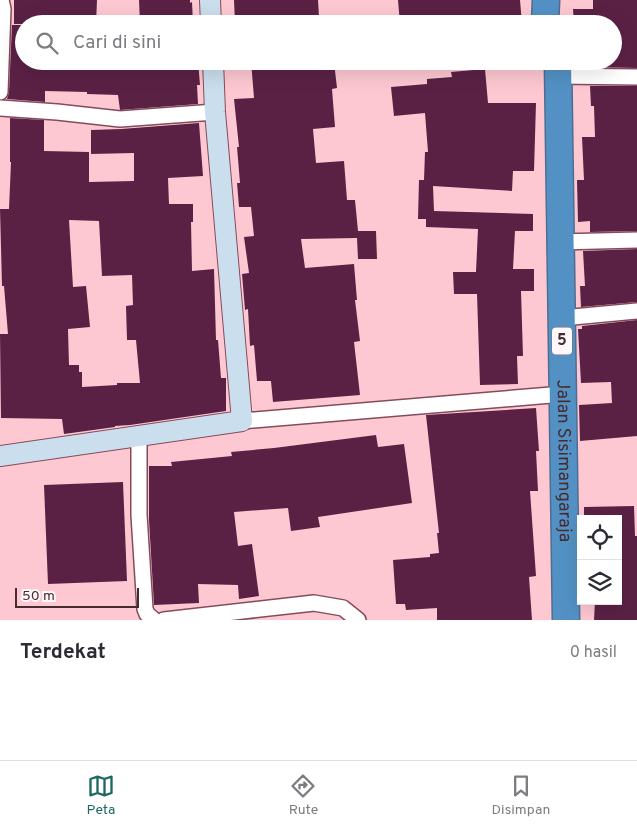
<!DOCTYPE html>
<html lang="id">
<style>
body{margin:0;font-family:Overpass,sans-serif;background:#f2f2f3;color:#2b2b33}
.controls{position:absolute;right:15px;bottom:15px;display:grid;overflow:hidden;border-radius:0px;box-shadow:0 5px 20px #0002}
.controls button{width:45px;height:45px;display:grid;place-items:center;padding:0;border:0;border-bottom:1px solid #e1e1e2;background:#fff;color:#2b2b33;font:25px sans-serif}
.scale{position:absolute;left:15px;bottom:12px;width:124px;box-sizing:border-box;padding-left:5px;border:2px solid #462c31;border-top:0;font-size:14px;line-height:18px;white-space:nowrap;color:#462c31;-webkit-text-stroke:4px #fff7f9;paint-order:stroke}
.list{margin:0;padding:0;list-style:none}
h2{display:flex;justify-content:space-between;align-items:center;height:65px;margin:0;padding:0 20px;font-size:21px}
h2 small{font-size:16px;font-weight:400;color:#7c7c81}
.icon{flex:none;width:28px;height:28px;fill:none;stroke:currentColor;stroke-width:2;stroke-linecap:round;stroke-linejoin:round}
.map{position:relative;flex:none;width:637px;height:620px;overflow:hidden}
.search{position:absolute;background:#fff;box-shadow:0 5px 20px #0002;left:15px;right:15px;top:15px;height:55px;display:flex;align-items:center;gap:12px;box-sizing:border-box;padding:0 18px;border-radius:28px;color:#7c7c81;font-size:19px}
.sheet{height:140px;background:#fff}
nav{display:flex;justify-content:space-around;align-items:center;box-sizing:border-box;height:70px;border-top:1px solid #e1e1e2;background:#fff;font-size:14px;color:#7c7c81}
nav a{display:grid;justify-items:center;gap:2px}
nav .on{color:#1e6861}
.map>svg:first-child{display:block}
.building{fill:#5b2145;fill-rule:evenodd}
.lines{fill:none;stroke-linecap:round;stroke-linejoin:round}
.street-casing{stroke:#844c59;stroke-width:18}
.secondary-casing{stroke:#844c59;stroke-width:22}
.highway-casing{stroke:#4e6e91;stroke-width:29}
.street{stroke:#fff;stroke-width:15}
.secondary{stroke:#cbdeee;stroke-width:20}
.highway{stroke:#5391c5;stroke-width:26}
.labels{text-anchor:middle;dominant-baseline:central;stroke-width:5;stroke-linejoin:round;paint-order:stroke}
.shield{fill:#fff7f9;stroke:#7e696d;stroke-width:1}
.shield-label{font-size:16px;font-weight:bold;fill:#462c31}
.street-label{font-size:18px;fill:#462c31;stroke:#fff7f9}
</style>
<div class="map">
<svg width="637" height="620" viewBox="0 0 637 620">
<rect width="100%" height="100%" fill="#fec8d2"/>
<g class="building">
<polygon points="14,0 97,0 96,24 14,24"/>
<polygon points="139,0 190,0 190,3 192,2 193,24 140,24"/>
<polygon points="234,0 318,0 319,17 314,17 315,24 235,24"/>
<polygon points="398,0 520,0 522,24 480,24 479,16 416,24 400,24"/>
<polygon points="593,0 637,0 637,68 589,67 589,61 613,61 613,24 574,24 573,9 593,9"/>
<polygon points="12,25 24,25 24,61 198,61 200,85 197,85 198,104 120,110 118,95 87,94 87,92 45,91 45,102 7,99 9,92"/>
<polygon points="251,61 294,61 294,66 334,62 337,88 332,89 335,127 313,129 316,163 344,161 347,200 355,200 358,231 376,231 377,259 358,259 357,238 301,239 305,268 354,264 357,300 355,300 360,341 354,342 360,395 273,402 271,381 257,381 254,345 250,346 248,309 245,310 242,274 249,273 244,237 254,236 251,207 239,207 237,183 240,183 237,147 239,147 234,99 254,98"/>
<polygon points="485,69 488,103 536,103 534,171 513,171 512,191 433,186 434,211 533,214 533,231 515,231 513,269 534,269 534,291 521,291 523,356 517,356 518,384 480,385 477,294 454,294 453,272 476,272 478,229 426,227 426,219 418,219 419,180 424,180 425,152 428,152 425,113 394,116 391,87 427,84 427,79 452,77 451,72"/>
<polygon points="590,86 637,86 637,231 590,232 590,221 578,222 577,180 584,180 582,137 595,137 594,106 591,106"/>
<path d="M10,118L44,120V151L89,152V182L134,181V153L91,154V130L121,129L199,123L203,176L168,178L169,204H193V222H191L192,271L214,269L216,340H218L221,378H226V411L130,425L115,426V427L64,434L62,419L1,418L0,334H8L4,286H2L0,209H9L11,162H10ZM69,220L99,221L102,276L132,275L133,305L126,306L127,340H136L140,383H117V385L82,387V372H79V365H69L68,329L90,327L86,286L73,287Z"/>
<polygon points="637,249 637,302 581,307 580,286 585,286 583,251"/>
<polygon points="637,320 637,436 580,441 579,405 612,403 611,382 581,383 578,329 582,329 582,326"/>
<polygon points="536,408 539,451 536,451 538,491 530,491 536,576 529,577 532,620 437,620 437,608 406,610 405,604 396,604 393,560 430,557 430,554 439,553 437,533 439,533 426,415"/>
<polygon points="376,435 378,447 404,444 412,503 318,517 320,527 291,531 288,508 234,512 238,546 252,544 259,596 239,599 238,585 198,584 199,603 154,605 149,520 149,466 172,466 171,462 232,456 231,452 274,448"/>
<polygon points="123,482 127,581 48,584 44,485"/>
<polygon points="634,506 635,536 637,536 637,620 594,620 595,601 618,601 618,519 584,519 584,507"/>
</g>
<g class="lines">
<g class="street-casing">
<g id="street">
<polyline points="558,76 637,77"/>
<polyline points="0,92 3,9 1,0"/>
<polyline points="0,108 57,112 120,119 215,112"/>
<polyline points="559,242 637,240"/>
<polyline points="562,318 637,311"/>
<polyline points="242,421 563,394"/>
<polyline points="139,437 139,515 145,609 147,614 154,620"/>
<polyline points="164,620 314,603 343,608 358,620"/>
</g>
</g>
<g class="secondary-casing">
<g id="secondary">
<polyline points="210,0 211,24"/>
<polyline points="0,456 242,421 215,112 213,61"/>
</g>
</g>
<g class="highway-casing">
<g id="highway">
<polyline points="545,24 546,0"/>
<path id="s1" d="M558,61L566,620"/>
</g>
</g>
<use href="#street" class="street"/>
<use href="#secondary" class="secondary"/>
<use href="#highway" class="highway"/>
</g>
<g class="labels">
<rect class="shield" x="552" y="327.5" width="20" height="27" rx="4"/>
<g class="shield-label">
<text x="562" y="341">5</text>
</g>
<g class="street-label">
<text stroke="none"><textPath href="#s1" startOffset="400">Jalan Sisimangaraja</textPath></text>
</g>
</g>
</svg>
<div class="controls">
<button><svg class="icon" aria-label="locate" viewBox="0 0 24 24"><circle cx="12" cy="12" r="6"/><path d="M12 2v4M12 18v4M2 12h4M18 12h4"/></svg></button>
<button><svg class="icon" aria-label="layers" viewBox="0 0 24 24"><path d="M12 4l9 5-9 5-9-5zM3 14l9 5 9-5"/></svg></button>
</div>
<div class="scale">50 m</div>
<div class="search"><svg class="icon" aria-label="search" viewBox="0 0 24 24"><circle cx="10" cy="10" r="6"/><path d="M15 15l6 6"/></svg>Cari di sini</div>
</div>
<section class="sheet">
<h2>Terdekat<small>0 hasil</small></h2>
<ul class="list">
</ul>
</section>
<nav>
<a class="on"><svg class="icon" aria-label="map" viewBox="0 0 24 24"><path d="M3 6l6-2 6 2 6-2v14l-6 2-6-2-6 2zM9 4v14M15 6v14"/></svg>Peta</a>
<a><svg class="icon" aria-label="directions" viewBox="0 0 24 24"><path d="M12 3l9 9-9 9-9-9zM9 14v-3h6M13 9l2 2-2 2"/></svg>Rute</a>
<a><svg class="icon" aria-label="saved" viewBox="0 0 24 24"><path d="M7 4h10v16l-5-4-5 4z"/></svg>Disimpan</a>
</nav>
